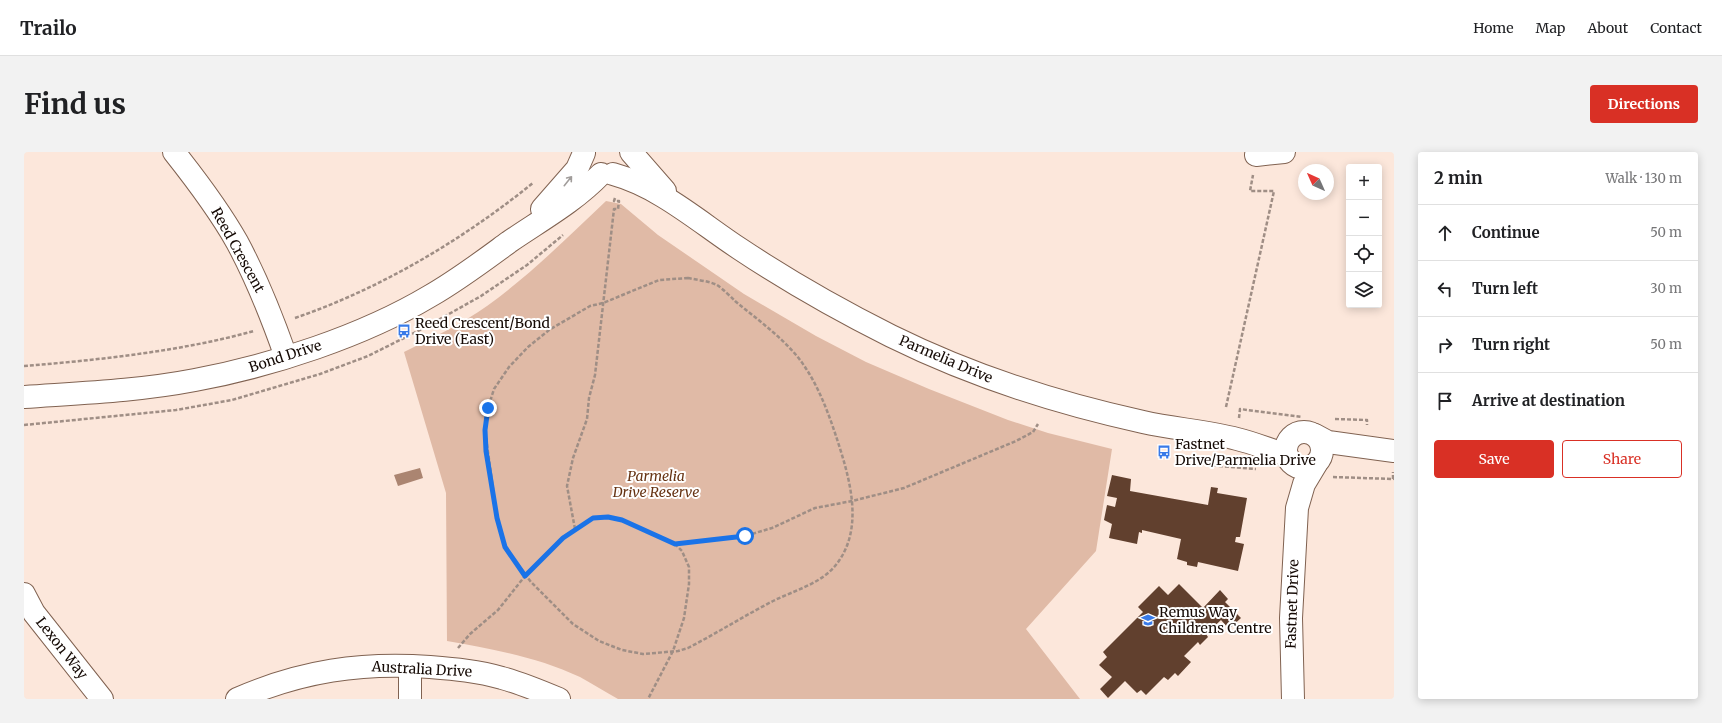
<!DOCTYPE html>
<meta charset="utf-8">
<style>
body{margin:0;font-family:Merriweather,serif;background:#f2f2f2;color:#202124}
.controls{position:absolute;right:12px;top:12px;display:grid;overflow:hidden;border-radius:4px;box-shadow:0 2px 10px #0003}
.controls button{width:36px;height:36px;display:grid;place-items:center;padding:0;border:0;border-bottom:1px solid #e0e0e0;background:#fff;color:#202124;font:20px sans-serif}
.compass{position:absolute;left:1274px;top:12px;width:36px;height:36px;border-radius:50%;background:#fff;box-shadow:0 2px 10px #0003;rotate:315deg}
.stop{position:absolute;width:12px;height:12px;margin:-9px;border:3px solid #1a73e8;border-radius:50%;background:#fff}
.stop.end{background:#1a73e8;border-color:#fff;box-shadow:0 1px 4px #0008}
.list{margin:0;padding:0;list-style:none}
h2{display:flex;justify-content:space-between;align-items:center;height:52px;margin:0;padding:0 16px;font-size:17px}
h2 small{font-size:13px;font-weight:400;color:#757577}
.list li{display:grid;grid-template-columns:26px 1fr auto;gap:12px;align-items:center;box-sizing:border-box;height:56px;padding:0 16px;border-top:1px solid #e0e0e0}
.list b{display:block;font-size:15px;white-space:nowrap}
.list em{font-size:13px;font-style:normal;color:#757577}
.actions{display:flex;gap:8px;padding:12px 16px}
.actions a{flex:1;padding:9px 0;border:1px solid #d93025;border-radius:4px;text-align:center;font-size:14px;color:#d93025}
.actions .main{background:#d93025;color:#fff}
.icon{flex:none;width:22px;height:22px;fill:none;stroke:currentColor;stroke-width:2;stroke-linecap:round;stroke-linejoin:round}
.map{position:relative;flex:none;width:1370px;height:547px;overflow:hidden;border-radius:4px}
header{display:flex;align-items:center;gap:24px;box-sizing:border-box;height:56px;padding:0 20px;background:#fff;border-bottom:1px solid #e0e0e0}
header strong{font-size:19px}
nav{display:flex;gap:22px;margin-inline-start:auto;font-size:14px}
.intro{display:flex;align-items:center;justify-content:space-between;box-sizing:border-box;height:96px;padding:0 24px}
h1{margin:0;font-size:28px}
.button{padding:10px 18px;border-radius:4px;background:#d93025;color:#fff;font-size:14px;font-weight:700}
main{display:flex;gap:24px;padding:0 24px}
aside{flex:1;background:#fff;border-radius:4px;box-shadow:0 2px 10px #0003}
.map>svg:first-child{display:block}
.green{fill:#e0baa6}
.water{fill:#ab8571}
.building{fill:#61402e}
.lines{fill:none;stroke-linecap:round;stroke-linejoin:round}
.minor-casing{stroke:#806251;stroke-width:24}
.tertiary-casing{stroke:#806251;stroke-width:24}
.path{stroke:#9f8e85;stroke-width:2.5;stroke-dasharray:4 2;stroke-linecap:butt}
.minor{stroke:#fff;stroke-width:22}
.tertiary{stroke:#fff;stroke-width:22}
.oneway{stroke:#a19d9b}
.route{stroke:#1a73e8;stroke-width:5}
.labels{text-anchor:middle;dominant-baseline:central;stroke-width:4;stroke-linejoin:round;paint-order:stroke}
.street-label{font-size:14px;fill:#150a05;stroke:#fff}
.poi-label{font-size:14px;fill:#150a05;stroke:#fff;text-anchor:start}
.park-label{font-size:14px;font-style:italic;fill:#663313;stroke:#fff}
</style>
<header>
<strong>Trailo</strong>
<nav><a>Home</a><a>Map</a><a>About</a><a>Contact</a></nav>
</header>
<div class="intro"><h1>Find us</h1><a class="button">Directions</a></div>
<main>
<div class="map">
<svg width="1370" height="547" viewBox="0 0 1370 547">
<rect width="100%" height="100%" fill="#fce7db"/>
<path class="green" d="M582,49L597,52L634,83L720,142L792,184L842,210L905,237L984,268L1024,281L1088,297L1072,399L1002,477L1056,547H594C581,540 569,532 556,525C514,505 468,497 423,489L422,341L380,200C408,186 438,172 463,154C506,123 544,85 582,49Z"/>
<polygon class="water" points="396,316 399,326 374,334 370,323"/>
<g class="building">
<polygon points="1088,323 1107,327 1106,339 1184,353 1187,335 1194,336 1193,341 1223,346 1216,385 1212,385 1211,390 1220,392 1214,419 1174,410 1173,415 1163,413 1163,410 1153,407 1157,387 1118,378 1118,381 1115,380 1113,392 1085,386 1088,372 1080,368 1083,353 1091,355 1093,346 1083,344"/>
<polygon points="1155,432 1179,456 1196,438 1204,447 1201,450 1217,466 1205,477 1197,468 1182,482 1184,485 1176,493 1174,490 1160,504 1167,510 1154,524 1151,521 1144,528 1140,525 1122,543 1117,538 1113,541 1101,529 1084,546 1076,537 1088,525 1075,513 1083,505 1079,500 1119,460 1114,455 1135,434 1144,443"/>
</g>
<g class="lines">
<g class="minor-casing">
<g id="minor">
<path d="M150,0C173,29 195,58 213,90C233,127 248,165 262,205"/>
<polyline points="1232,3 1260,0"/>
<polyline points="0,442 10,461 78,547"/>
<path d="M213,547C277,519 337,510 406,515C430,517 454,519 478,526C497,531 516,539 535,547"/>
<polyline points="386,547 386,514"/>
</g>
</g>
<g class="tertiary-casing">
<g id="tertiary">
<polyline points="607,0 641,39"/>
<path d="M589,22C636,35 675,70 716,97C764,129 815,158 867,184C946,223 1032,251 1119,270C1150,277 1182,279 1213,287C1230,291 1246,298 1263,303"/>
<polyline points="518,57 553,17 560,1"/>
<path d="M0,245C57,241 114,239 171,228C247,214 339,184 406,144C434,128 459,109 485,90C517,68 550,50 577,22"/>
<circle cx="1280" cy="298" r="18"/>
<polyline points="1291,283 1304,290 1370,299"/>
<polyline points="1269,547 1267,466 1273,356 1280,332 1292,312"/>
</g>
</g>
<g class="path">
<path d="M664,126C673,128 685,129 693,133C699,137 706,144 711,149C735,169 764,189 781,215C795,236 804,260 812,284C825,324 842,377 811,414C796,432 769,439 749,449C720,464 693,481 664,496L654,499L619,502L598,498L575,489L549,472L507,430L481,395L473,366L461,278L464,256L470,237L485,215L504,195L525,178L566,154L579,151L635,128Z"/>
<path d="M271,166C358,136 438,88 509,31"/>
<path d="M0,214C75,208 158,199 230,179"/>
<polyline points="1202,255 1250,39 1226,39 1229,23"/>
<polyline points="1215,266 1216,257 1278,265"/>
<polyline points="1311,267 1343,268 1343,273"/>
<polyline points="0,273 152,258 208,248 296,222 344,204 400,176 457,144 503,113 539,83"/>
<polyline points="1183,313 1232,317"/>
<polyline points="1309,325 1369,327 1369,320"/>
<polyline points="551,377 543,334 549,306 563,267 565,246 571,223 590,57 594,57 595,49 590,49 591,46"/>
<polyline points="651,392 721,384 748,376 791,356 828,349 880,336 992,289 1009,280 1014,272"/>
<polyline points="434,496 446,482 474,458 501,424 539,385 569,366 584,365 598,368 651,392 658,399 665,415 665,432 660,466 649,499 624,547"/>
</g>
<use href="#minor" class="minor"/>
<use href="#tertiary" class="tertiary"/>
</g>
<defs><path id="oneway-shaft" d="M-6 0H5M1.5-3L5.5 0L1.5 3" fill="none" stroke-width="1.6" stroke-linecap="round" stroke-linejoin="round"/></defs>
<use class="oneway" href="#oneway-shaft" transform="translate(544 29) rotate(-51)"/>
<g class="lines">
<polyline class="route" points="464,256 461,278 462,299 473,366 481,395 501,424 539,386 569,366 584,365 598,368 651,392 721,384"/>
</g>
<defs>
<g id="bus-bare" transform="scale(1.08)"><path d="M-5-6H5V4H4V6H2V4H-2V6H-4V4H-5ZM-3.5-4V0h7V-4ZM-3.5 1.2v1.5H-2V1.2ZM2 1.2v1.5H3.5V1.2Z" fill="#387ae8" stroke="#fff" stroke-width="2.5" paint-order="stroke"/></g>
<g id="school-bare" transform="scale(1.08)"><path d="M0-5L7-2L0 1L-7-2ZM-4 1L0 2.5L4 1V4Q0 6-4 4Z" fill="#387ae8" stroke="#fff" stroke-width="2.5" paint-order="stroke"/></g>
</defs>
<g fill-rule="evenodd">
<use href="#bus-bare" x="380" y="179"/>
<use href="#bus-bare" x="1140" y="300"/>
<use href="#school-bare" x="1124" y="468"/>
</g>
<g class="labels">
<g class="street-label">
<text transform="translate(214 98) rotate(61)">Reed Crescent</text>
<text transform="translate(261 204) rotate(-18)">Bond Drive</text>
<text transform="translate(922 207) rotate(23)">Parmelia Drive</text>
<text transform="translate(1268 452) rotate(-88)">Fastnet Drive</text>
<text transform="translate(38 496) rotate(52)">Lexon Way</text>
<text transform="translate(398 517) rotate(3)">Australia Drive</text>
</g>
<g class="poi-label">
<text x="391" y="171">Reed Crescent/Bond<tspan x="391" dy="16">Drive (East)</tspan></text>
<text x="1151" y="292">Fastnet<tspan x="1151" dy="16">Drive/Parmelia Drive</tspan></text>
<text x="1135" y="460">Remus Way<tspan x="1135" dy="16">Childrens Centre</tspan></text>
</g>
<g class="park-label">
<text x="632" y="324">Parmelia<tspan x="632" dy="16">Drive Reserve</tspan></text>
</g>
</g>
</svg>
<div class="controls">
<button>+</button>
<button>−</button>
<button><svg class="icon" aria-label="locate" viewBox="0 0 24 24"><circle cx="12" cy="12" r="6"/><path d="M12 2v4M12 18v4M2 12h4M18 12h4"/></svg></button>
<button><svg class="icon" aria-label="layers" viewBox="0 0 24 24"><path d="M12 4l9 5-9 5-9-5zM3 14l9 5 9-5"/></svg></button>
</div>
<svg class="compass" viewBox="-18 -18 36 36"><path d="M0-13l5 13h-10z" fill="#e53935"/><path d="M0 13l5-13h-10z" fill="#757577"/></svg>
<div class="stop" style="left:721px;top:384px"></div>
<div class="stop end" style="left:464px;top:256px"></div>
</div>
<aside>
<h2>2 min<small>Walk · 130 m</small></h2>
<ul class="list">
<li><svg class="icon" aria-label="ahead" viewBox="0 0 24 24"><path d="M12 20V5M6 11l6-6 6 6"/></svg><div><b>Continue</b></div><em>50 m</em></li>
<li><svg class="icon" aria-label="left" viewBox="0 0 24 24"><path d="M17 20v-9H6M10 6l-5 5 5 5"/></svg><div><b>Turn left</b></div><em>30 m</em></li>
<li><svg class="icon" aria-label="right" viewBox="0 0 24 24"><path d="M7 20v-9h11M14 6l5 5-5 5"/></svg><div><b>Turn right</b></div><em>50 m</em></li>
<li><svg class="icon" aria-label="arrive" viewBox="0 0 24 24"><path d="M6 21V4h12l-3 4 3 4H6"/></svg><div><b>Arrive at destination</b></div></li>
</ul>
<div class="actions"><a class="main">Save</a><a>Share</a></div>
</aside>
</main>
